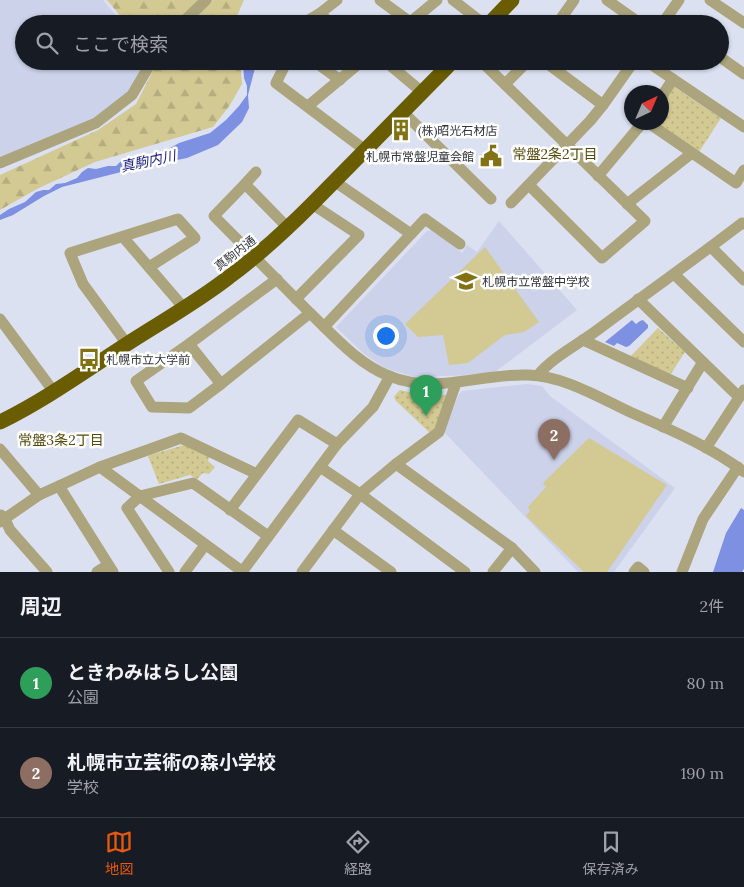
<!DOCTYPE html>
<html lang="ja">
<meta charset="utf-8">
<style>
body{margin:0;font-family:Lora,"Noto Sans JP",serif;background:#242831;color:#f1f3f6}
.compass{position:absolute;left:624px;top:85px;width:45px;height:45px;border-radius:50%;background:#171b24;box-shadow:0 1px 4px #0004;rotate:44deg}
.you{position:absolute;left:385px;top:335px;width:18px;height:18px;margin:-12px;border:4px solid #fff;border-radius:50%;background:#1a73e8;box-shadow:0 0 0 8px #1a73e833}
.badge{display:grid;place-items:center;width:32px;height:32px;border-radius:50%;background:#ea580c;color:#fff;font-size:16px;font-weight:700}
.pin{position:absolute;translate:-50% -41px;filter:drop-shadow(0 1px 2px #0008)}
.pin::after{content:'';position:absolute;top:26px;width:18px;height:15px;background:inherit;clip-path:polygon(0 0,100% 0,50% 100%)}
.list{margin:0;padding:0;list-style:none}
h2{display:flex;justify-content:space-between;align-items:center;height:65px;margin:0;padding:0 20px;font-size:21px}
h2 small{font-size:16px;font-weight:400;color:#9ea1a6}
.list li{display:grid;grid-template-columns:32px 1fr auto;gap:15px;align-items:center;box-sizing:border-box;height:90px;padding:0 20px;border-top:1px solid #363941}
.list b{display:block;font-size:19px;white-space:nowrap}
.list p{margin:0;font-size:16px;white-space:nowrap;color:#9ea1a6}
.list em{font-size:16px;font-style:normal;color:#9ea1a6}
.icon{flex:none;width:28px;height:28px;fill:none;stroke:currentColor;stroke-width:2;stroke-linecap:round;stroke-linejoin:round}
.map{position:relative;flex:none;width:744px;height:572px;overflow:hidden}
.search{position:absolute;background:#171b24;box-shadow:0 1px 4px #0004;left:15px;right:15px;top:15px;height:55px;display:flex;align-items:center;gap:12px;box-sizing:border-box;padding:0 18px;border-radius:28px;color:#9ea1a6;font-size:19px}
.sheet{height:245px;background:#171b24}
nav{display:flex;justify-content:space-around;align-items:center;box-sizing:border-box;height:70px;border-top:1px solid #363941;background:#171b24;font-size:14px;color:#9ea1a6}
nav a{display:grid;justify-items:center;gap:2px}
nav .on{color:#ea580c}
.map>svg:first-child{display:block}
.built{fill:#ccd2e9}
.green{fill:url(#green-dots)}
.forest{fill:url(#forest-firs)}
.pitch{fill:#d3c992}
.water{fill:#7d90e2}
.lines{fill:none;stroke-linecap:round;stroke-linejoin:round}
.minor{stroke:#aba47c;stroke-width:11}
.highway{stroke:#6a5c00;stroke-width:15}
.labels{text-anchor:middle;dominant-baseline:central;stroke-width:5;stroke-linejoin:round;paint-order:stroke}
.poi-label{font-size:12px;fill:#33353b;stroke:#fff;text-anchor:start}
.street-label{font-size:12px;fill:#33353b;stroke:#fff}
.neighbourhood-label{font-size:14px;fill:#554a09;stroke:#fff}
.water-label{font-size:14px;font-style:italic;fill:#1d1f7d;stroke:#fff}
</style>
<div class="map">
<svg width="744" height="572" viewBox="0 0 744 572">
<defs>
<pattern id="green-dots" width="8" height="8" patternUnits="userSpaceOnUse" patternTransform="scale(1.25)"><rect width="8" height="8" fill="#d3c992"/><path d="M2 2h.1M6 6h.1" fill="none" stroke="#b6ad7f" stroke-width="1.8" stroke-linecap="round"/></pattern>
<pattern id="forest-firs" width="22" height="20" patternUnits="userSpaceOnUse" patternTransform="scale(1.25)"><rect width="22" height="20" fill="#d3c992"/><path d="M5 1l3.5 6h-7zM16 11l3.5 6h-7z" fill="#b6ad7f"/></pattern>
</defs>
<rect width="100%" height="100%" fill="#dce1f2"/>
<g class="built">
<polygon points="0,0 103,0 123,24 24,24 24,61 149,61 127,94 95,119 0,162"/>
<polygon points="499,221 577,310 495,372 474,375 414,377 385,368 364,354 336,327 427,231 433,230 462,253 467,245 477,252"/>
<polygon points="527,384 542,386 550,396 675,488 614,572 578,572 445,433 444,430 459,394 462,391"/>
</g>
<g class="green">
<polygon points="674,87 721,118 699,152 656,123 662,122 662,104"/>
<polygon points="658,328 685,352 669,377 629,358"/>
<polygon points="400,390 422,395 449,395 435,431 429,432 396,401 394,397 397,393"/>
<polygon points="184,445 209,457 208,461 215,467 209,474 203,473 197,479 190,475 159,484 148,456 150,455"/>
</g>
<g class="forest">
<polygon points="107,0 244,0 237,16 238,24 127,24"/>
<polygon points="158,61 240,61 242,84 230,105 213,127 95,162 37,189 0,210 0,175 98,130 136,104"/>
</g>
<g class="pitch">
<polygon points="485,247 539,322 524,332 505,335 468,363 449,365 443,335 418,337 405,324"/>
<polygon points="589,438 667,485 607,572 584,572 526,516 530,511 528,507 546,487 543,483"/>
</g>
<g class="water">
<polygon points="243,61 252,61 255,68 248,95 249,108 242,122 218,145 187,158 133,169 62,187 44,196 13,215 0,220 0,215 9,209 25,202 36,192 43,190 49,190 56,184 65,183 77,178 82,172 88,168 96,169 108,166 116,166 123,159 142,157 148,154 156,154 165,151 179,143 210,133 226,120 239,106 247,95 247,86 244,78"/>
<polygon points="632,320 636,324 640,321 643,320 648,325 648,328 629,346 626,347 617,343 614,346 605,342"/>
<polygon points="741,508 744,510 744,569 742,572 713,572 726,533"/>
</g>
<g class="lines">
<g class="minor">
<polyline points="380,0 410,22"/>
<polyline points="453,0 484,24"/>
<polyline points="607,0 641,24"/>
<polyline points="710,0 744,23"/>
<polyline points="319,14 333,24"/>
<polyline points="181,24 206,0"/>
<polyline points="306,24 307,21 319,14 337,0"/>
<polyline points="408,24 437,0"/>
<polyline points="557,24 574,0"/>
<polyline points="662,24 679,0"/>
<polyline points="720,57 744,74"/>
<polyline points="287,61 276,83 365,150"/>
<polyline points="314,61 340,80"/>
<polyline points="385,61 422,92"/>
<polyline points="481,61 645,221 602,258 529,185"/>
<polyline points="544,61 603,105"/>
<polyline points="646,61 744,127"/>
<polyline points="505,84 528,61"/>
<polyline points="662,96 673,79"/>
<polyline points="308,106 362,61"/>
<polyline points="403,112 491,199"/>
<polyline points="647,122 736,183 744,170"/>
<polyline points="0,163 96,123 132,95 152,61"/>
<polyline points="598,176 643,122"/>
<polyline points="334,181 411,234"/>
<polyline points="245,184 256,172"/>
<polyline points="511,203 590,121 603,105 634,61"/>
<polyline points="627,204 692,153"/>
<path d="M288,228L245,184L214,216C246,248 278,281 310,313C334,336 357,363 389,376C436,395 481,373 528,375C564,376 598,397 630,412C669,429 710,446 744,472"/>
<polyline points="123,237 184,308"/>
<polyline points="711,247 744,280"/>
<polyline points="674,274 744,342"/>
<polyline points="277,279 189,344 136,381 152,407 189,408 221,384 310,313"/>
<polyline points="296,299 359,235 312,204"/>
<polyline points="638,299 739,397"/>
<polyline points="0,319 54,392"/>
<polyline points="324,327 425,219 460,244"/>
<polyline points="583,340 688,388"/>
<polyline points="127,344 83,284 70,253 178,219 195,238 149,267"/>
<polyline points="189,344 221,384"/>
<path d="M538,375C553,357 577,345 596,331C644,295 694,260 742,223L744,224"/>
<polyline points="663,427 703,362"/>
<polyline points="706,448 744,390"/>
<polyline points="0,449 39,495"/>
<polyline points="396,464 512,548 535,572"/>
<polyline points="100,467 243,572"/>
<polyline points="320,467 360,494 465,572"/>
<polyline points="59,486 100,467 181,438 257,474"/>
<polyline points="230,510 298,420 337,444"/>
<polyline points="1,515 5,519 10,530 47,572"/>
<polyline points="0,522 39,495 59,486 113,572"/>
<polyline points="333,530 391,572"/>
<polyline points="97,572 108,565"/>
<polyline points="169,572 127,508 140,496 193,483 268,536"/>
<polyline points="185,572 205,545"/>
<polyline points="242,572 337,444 373,407 390,376"/>
<polyline points="302,572 360,494 396,464 439,432 456,383"/>
<polyline points="493,572 512,548"/>
<polyline points="634,572 638,567 644,572"/>
<polyline points="682,572 703,519 738,467"/>
</g>
<g class="highway">
<polyline points="489,24 512,0"/>
<path d="M0,422C45,400 85,371 127,344C161,322 197,302 229,277C259,255 286,230 312,204L453,61"/>
</g>
</g>
<defs>
<g id="building-bare" transform="scale(1.725)"><path d="M-4-6H4V6H1V3H-1V6H-4ZM-2.5-4.3h1.7v1.8h-1.7ZM.8-4.3h1.7v1.8H.8ZM-2.5-1h1.7V.8h-1.7ZM.8-1h1.7V.8H.8Z" fill="#827214" stroke="#fff" stroke-width="2.5" paint-order="stroke"/></g>
<g id="civic-bare" transform="scale(1.725)"><path d="M-.6-6.5H3V-4.5H.6V-3L4-1V1h2V6H-6V1h2V-1L-.6-3ZM-1.2 2.5V6h2.4V2.5Z" fill="#827214" stroke="#fff" stroke-width="2.5" paint-order="stroke"/></g>
<g id="school-bare" transform="scale(1.725)"><path d="M0-5L7-2L0 1L-7-2ZM-4 1L0 2.5L4 1V4Q0 6-4 4Z" fill="#827214" stroke="#fff" stroke-width="2.5" paint-order="stroke"/></g>
<g id="bus-bare" transform="scale(1.725)"><path d="M-5-6H5V4H4V6H2V4H-2V6H-4V4H-5ZM-3.5-4V0h7V-4ZM-3.5 1.2v1.5H-2V1.2ZM2 1.2v1.5H3.5V1.2Z" fill="#827214" stroke="#fff" stroke-width="2.5" paint-order="stroke"/></g>
</defs>
<g fill-rule="evenodd">
<use href="#building-bare" x="401" y="130"/>
<use href="#civic-bare" x="491" y="156"/>
<use href="#school-bare" x="466" y="281"/>
<use href="#bus-bare" x="89" y="359"/>
</g>
<g class="labels">
<g class="poi-label">
<text x="418" y="130">(株)昭光石材店</text>
<text x="474" y="156" text-anchor="end">札幌市常盤児童会館</text>
<text x="482" y="281">札幌市立常盤中学校</text>
<text x="106" y="359">札幌市立大学前</text>
</g>
<g class="street-label">
<text transform="translate(235 253) rotate(-38)">真駒内通</text>
</g>
<g class="neighbourhood-label">
<text x="555" y="154">常盤2条2丁目</text>
<text x="61" y="440">常盤3条2丁目</text>
</g>
<g class="water-label">
<text transform="translate(148 161) rotate(-12)">真駒内川</text>
</g>
</g>
</svg>
<svg class="compass" viewBox="-18 -18 36 36"><path d="M0-13l5 13h-10z" fill="#e53935"/><path d="M0 13l5-13h-10z" fill="#9ea1a6"/></svg>
<div class="you"></div>
<div class="pin badge" style="left:426px;top:416px;background:#2e9e5b">1</div>
<div class="pin badge" style="left:554px;top:460px;background:#8d6e63">2</div>
<div class="search"><svg class="icon" aria-label="search" viewBox="0 0 24 24"><circle cx="10" cy="10" r="6"/><path d="M15 15l6 6"/></svg>ここで検索</div>
</div>
<section class="sheet">
<h2>周辺<small>2件</small></h2>
<ul class="list">
<li><span class="badge" style="background:#2e9e5b">1</span><div><b>ときわみはらし公園</b><p>公園</p></div><em>80 m</em></li>
<li><span class="badge" style="background:#8d6e63">2</span><div><b>札幌市立芸術の森小学校</b><p>学校</p></div><em>190 m</em></li>
</ul>
</section>
<nav>
<a class="on"><svg class="icon" aria-label="map" viewBox="0 0 24 24"><path d="M3 6l6-2 6 2 6-2v14l-6 2-6-2-6 2zM9 4v14M15 6v14"/></svg>地図</a>
<a><svg class="icon" aria-label="directions" viewBox="0 0 24 24"><path d="M12 3l9 9-9 9-9-9zM9 14v-3h6M13 9l2 2-2 2"/></svg>経路</a>
<a><svg class="icon" aria-label="saved" viewBox="0 0 24 24"><path d="M7 4h10v16l-5-4-5 4z"/></svg>保存済み</a>
</nav>
